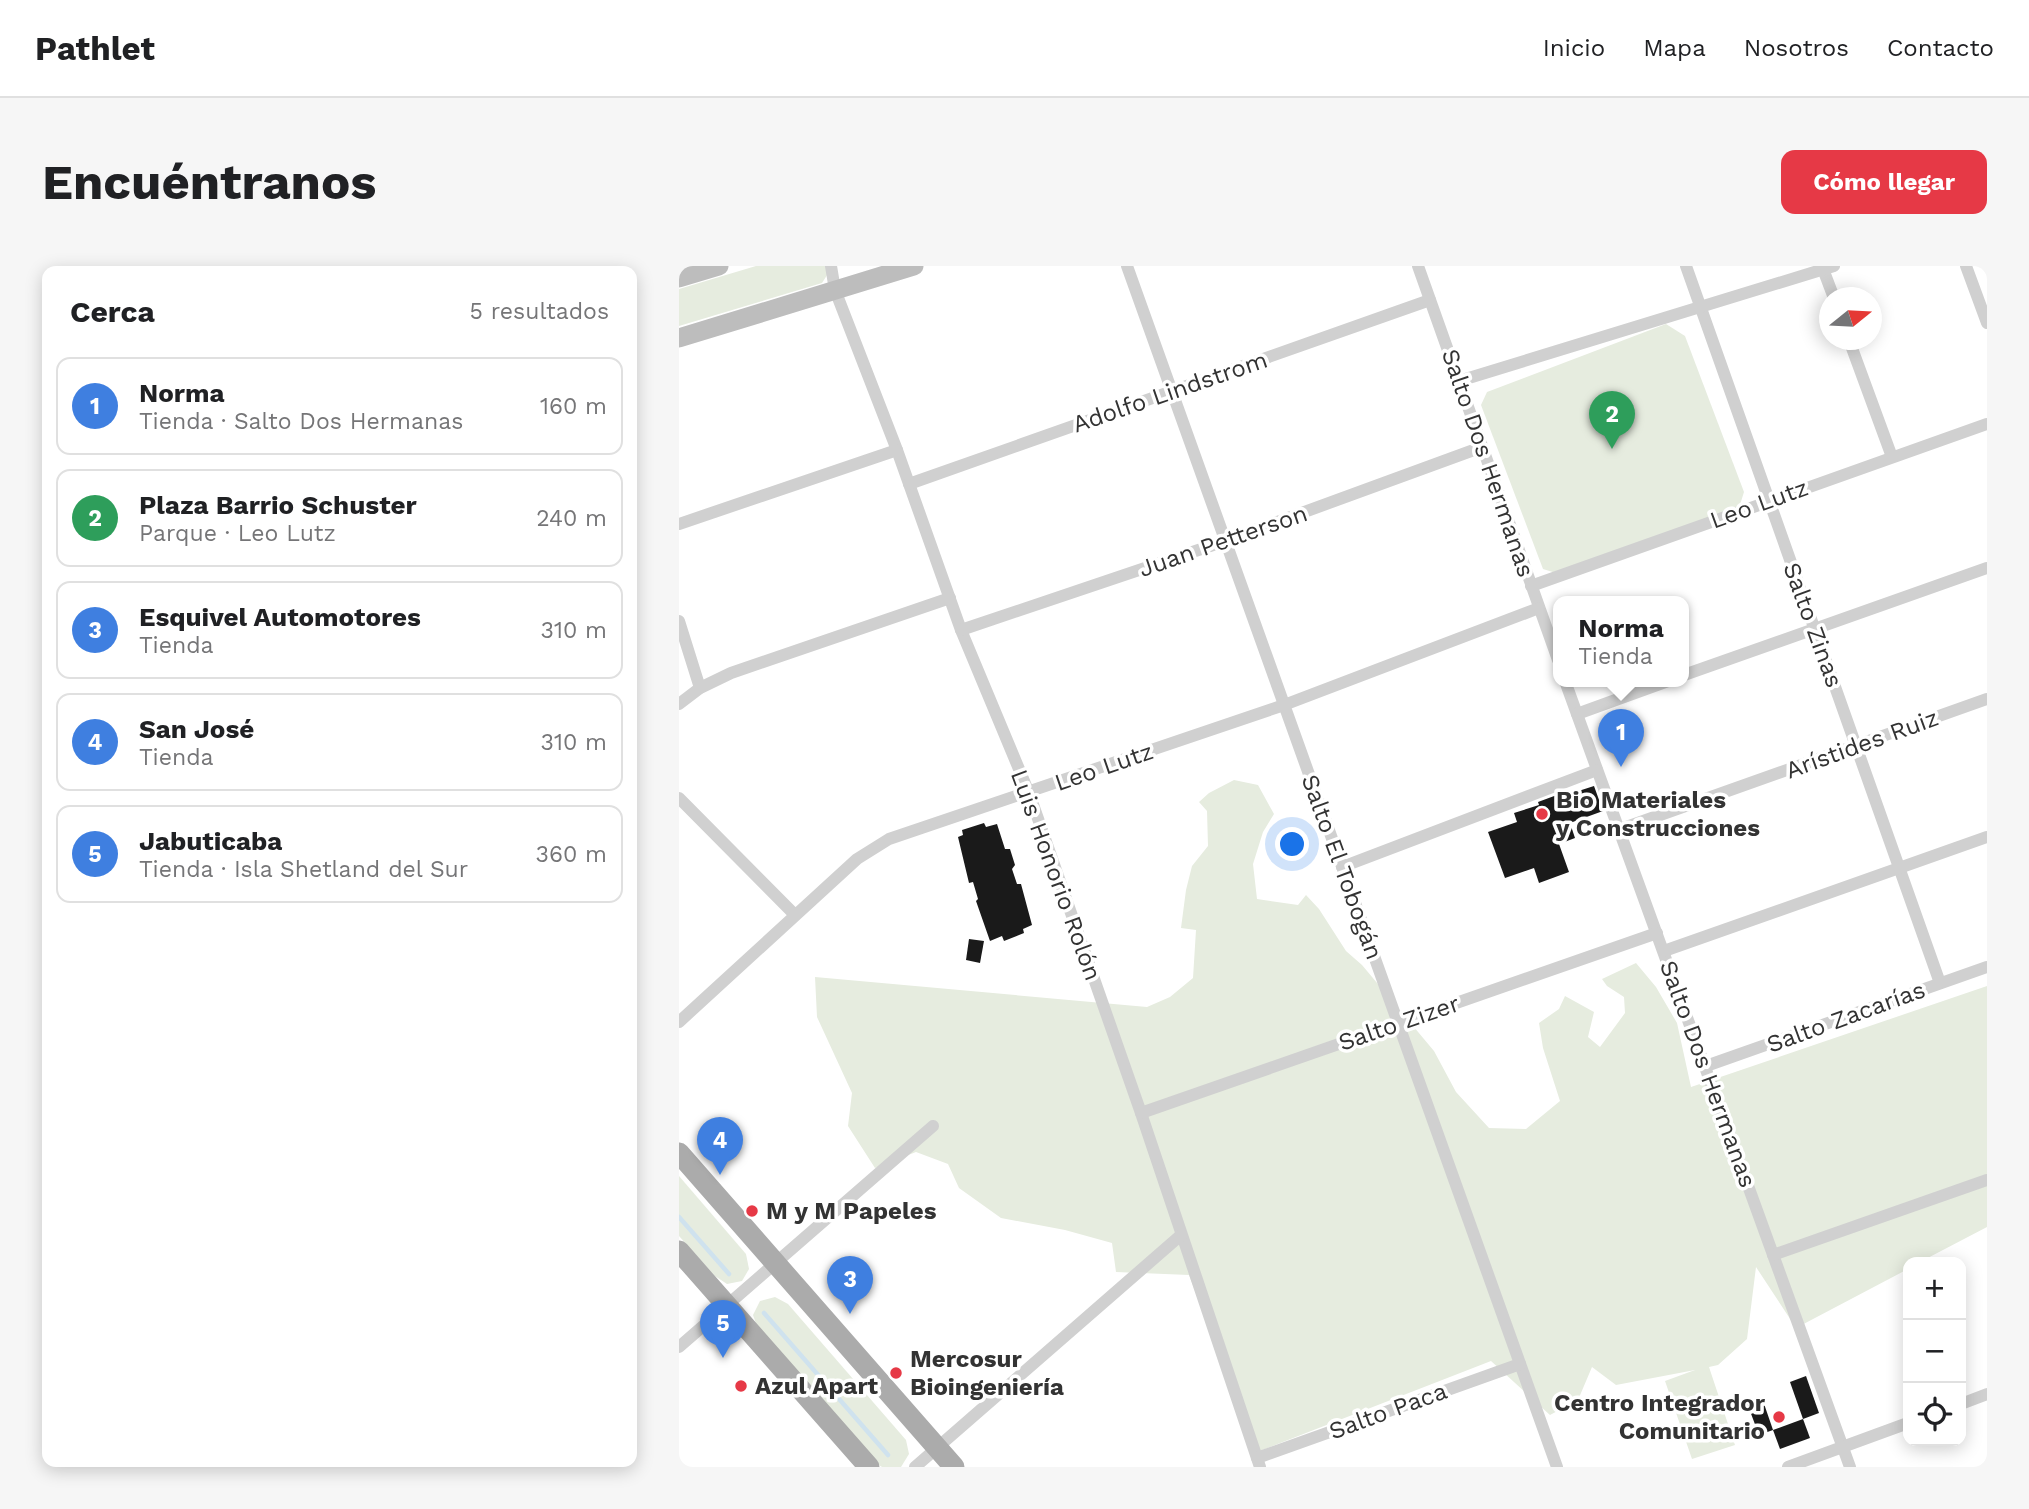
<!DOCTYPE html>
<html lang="es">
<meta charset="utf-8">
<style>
body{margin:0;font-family:"Work Sans",sans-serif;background:#f6f6f6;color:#202124}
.controls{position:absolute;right:21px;bottom:21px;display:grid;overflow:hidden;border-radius:14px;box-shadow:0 4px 18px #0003}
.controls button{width:63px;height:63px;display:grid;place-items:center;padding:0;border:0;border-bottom:2px solid #e0e0e0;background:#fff;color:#202124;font:35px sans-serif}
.compass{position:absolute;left:1140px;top:21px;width:63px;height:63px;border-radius:50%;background:#fff;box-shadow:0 4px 18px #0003;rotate:72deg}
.you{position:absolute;left:614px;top:579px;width:24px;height:24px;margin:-18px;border:5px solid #fff;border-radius:50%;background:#1a73e8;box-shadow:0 0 0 10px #1a73e833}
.badge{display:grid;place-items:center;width:46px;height:46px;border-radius:50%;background:#e63946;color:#fff;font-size:23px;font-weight:700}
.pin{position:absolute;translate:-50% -58px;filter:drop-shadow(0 2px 4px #0008)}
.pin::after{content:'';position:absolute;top:37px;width:24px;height:21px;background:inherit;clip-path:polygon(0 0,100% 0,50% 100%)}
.popup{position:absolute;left:874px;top:330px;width:136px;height:91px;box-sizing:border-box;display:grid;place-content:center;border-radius:14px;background:#fff;filter:drop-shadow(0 2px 5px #0005);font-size:23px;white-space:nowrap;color:#757577}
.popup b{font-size:26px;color:#202124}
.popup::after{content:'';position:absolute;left:50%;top:100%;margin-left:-14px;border:14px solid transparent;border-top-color:#fff}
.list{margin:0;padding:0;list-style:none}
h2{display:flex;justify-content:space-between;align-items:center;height:91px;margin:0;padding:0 28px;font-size:30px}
h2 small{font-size:23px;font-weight:400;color:#757577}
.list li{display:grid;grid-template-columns:46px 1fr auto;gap:21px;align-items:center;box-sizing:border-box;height:98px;margin:0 14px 14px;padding:0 14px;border:2px solid #e0e0e0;border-radius:14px}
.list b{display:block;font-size:26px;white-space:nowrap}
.list p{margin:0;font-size:23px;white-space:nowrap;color:#757577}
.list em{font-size:23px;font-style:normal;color:#757577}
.icon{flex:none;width:38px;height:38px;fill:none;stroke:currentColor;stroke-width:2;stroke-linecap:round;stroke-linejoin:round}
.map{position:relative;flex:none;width:1308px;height:1201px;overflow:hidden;border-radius:14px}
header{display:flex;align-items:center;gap:42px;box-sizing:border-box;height:98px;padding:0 35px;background:#fff;border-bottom:2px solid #e0e0e0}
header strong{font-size:33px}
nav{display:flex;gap:38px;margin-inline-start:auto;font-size:24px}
.intro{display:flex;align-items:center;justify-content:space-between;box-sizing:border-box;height:168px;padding:0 42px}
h1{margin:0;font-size:49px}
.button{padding:18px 32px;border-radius:14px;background:#e63946;color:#fff;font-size:24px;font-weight:700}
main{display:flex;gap:42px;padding:0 42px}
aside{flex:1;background:#fff;border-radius:14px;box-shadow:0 4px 18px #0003}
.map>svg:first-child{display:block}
.green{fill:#e6ecdf}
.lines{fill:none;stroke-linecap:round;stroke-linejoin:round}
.stream{stroke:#cfe2ee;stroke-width:4.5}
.building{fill:#1a1a1a}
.street{stroke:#d0d0d0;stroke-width:12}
.secondary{stroke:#bdbdbd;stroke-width:19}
.primary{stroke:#ababab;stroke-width:21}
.poi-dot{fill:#e63946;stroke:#fff;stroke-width:2.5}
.labels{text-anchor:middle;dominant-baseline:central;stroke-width:7;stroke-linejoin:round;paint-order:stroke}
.street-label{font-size:24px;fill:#333;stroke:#fff}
.poi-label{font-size:24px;font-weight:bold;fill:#333;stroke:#fff;text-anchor:start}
</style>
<header>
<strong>Pathlet</strong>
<nav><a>Inicio</a><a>Mapa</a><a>Nosotros</a><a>Contacto</a></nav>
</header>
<div class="intro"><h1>Encuéntranos</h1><a class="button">Cómo llegar</a></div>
<main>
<aside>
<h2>Cerca<small>5 resultados</small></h2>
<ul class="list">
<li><span class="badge" style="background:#3f7fe0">1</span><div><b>Norma</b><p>Tienda · Salto Dos Hermanas</p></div><em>160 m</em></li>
<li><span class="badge" style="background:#2e9e5b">2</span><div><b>Plaza Barrio Schuster</b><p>Parque · Leo Lutz</p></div><em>240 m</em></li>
<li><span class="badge" style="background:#3f7fe0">3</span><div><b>Esquivel Automotores</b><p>Tienda</p></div><em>310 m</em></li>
<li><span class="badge" style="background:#3f7fe0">4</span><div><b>San José</b><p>Tienda</p></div><em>310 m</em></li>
<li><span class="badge" style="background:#3f7fe0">5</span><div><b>Jabuticaba</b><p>Tienda · Isla Shetland del Sur</p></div><em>360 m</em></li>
</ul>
</aside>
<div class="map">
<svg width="1308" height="1201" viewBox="0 0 1308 1201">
<rect width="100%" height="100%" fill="#fff"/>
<g class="green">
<polygon points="77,0 148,0 150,6 143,17 0,60 0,23"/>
<polygon points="987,58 1006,70 1065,226 1060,242 880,308 864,303 802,139 808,126"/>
<polygon points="555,514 579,519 595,548 584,566 574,598 578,633 619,639 627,629 640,643 667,685 683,699 755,785 777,826 810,862 847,863 881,835 864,782 860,757 880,743 886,730 915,746 909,771 921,781 946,747 945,731 928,720 923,713 957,697 977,721 998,757 1012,821 1308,720 1308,961 1241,996 1229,996 1229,1003 1117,1062 1077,1001 1068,1073 1039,1099 1030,1101 1056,1179 1013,1193 986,1115 1016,1104 937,1119 913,1101 899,1134 871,1149 812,1095 578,1186 510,1009 437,1006 433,977 386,964 322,952 280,922 269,898 237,886 196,902 169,860 173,827 138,751 136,711 468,741 491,731 514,712 517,664 502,662 507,624 513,600 529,580 528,545 520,536 530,527"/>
<polygon points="0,910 67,988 70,1003 63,1015 48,1018 36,1010 0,970"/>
<polygon points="96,1031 109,1038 227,1174 230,1188 222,1201 203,1201 195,1196 79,1063 74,1049 81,1035"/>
</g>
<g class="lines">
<g class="stream">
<polyline points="0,951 50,1008"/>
<polyline points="85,1047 209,1189"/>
</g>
</g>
<g class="building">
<polygon points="915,520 924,545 891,557 896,572 880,578 890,606 860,617 855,602 826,612 809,566 838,556 835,547 860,539 859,536 886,526 887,529"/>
<polygon points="305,557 307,561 318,558 326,583 331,583 336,599 333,603 338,618 342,618 353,659 344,663 345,667 325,675 323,670 311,675 297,635 299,633 294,616 290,617 279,571 284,569 283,564"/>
<polygon points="290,673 305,675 301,697 287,694"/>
<polygon points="1127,1110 1140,1147 1124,1153 1111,1116"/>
<polygon points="1083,1132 1094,1164 1080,1169 1068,1137"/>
<polygon points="1124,1153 1131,1172 1101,1183 1094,1164"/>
</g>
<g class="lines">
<g class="street">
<polyline points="152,0 156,24 218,184 282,364 350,527 462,847 581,1201"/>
<polyline points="448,0 878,1201"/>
<polyline points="739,0 879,394"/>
<polyline points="1007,0 1261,717"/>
<polyline points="1287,0 1308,57"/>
<polyline points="1144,3 1155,32"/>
<polyline points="1170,74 1213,191"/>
<polyline points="780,115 1155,0"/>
<polyline points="230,218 751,34"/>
<polyline points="0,258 218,184"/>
<polyline points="852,320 1308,158"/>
<polyline points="0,355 21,422"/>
<polyline points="282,364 546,275 803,181"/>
<polyline points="1005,409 1308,302"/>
<polyline points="886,415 1171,1201"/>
<polyline points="0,438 21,422 52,407 271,332"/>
<polyline points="898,448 989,415"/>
<polyline points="0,532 115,648"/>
<polyline points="939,564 1308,433"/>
<polyline points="663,601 918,504"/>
<polyline points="985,685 1308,571"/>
<polyline points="0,756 178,593 210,573 605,439 860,342"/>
<polyline points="1027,800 1308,701"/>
<polyline points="462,847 978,667"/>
<polyline points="1094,989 1308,914"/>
<polyline points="0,1081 254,860"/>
<polyline points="1282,1138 1308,1128"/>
<polyline points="578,1192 841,1098"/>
<polyline points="236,1201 502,969"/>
<polyline points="1109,1201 1229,1157"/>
</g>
<g class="secondary">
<polyline points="0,12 40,0"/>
<polyline points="0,72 235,0"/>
</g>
<g class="primary">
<polyline points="0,887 275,1201"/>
<polyline points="0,985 190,1201"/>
</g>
</g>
<g class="poi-dot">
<circle cx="863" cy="548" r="7"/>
<circle cx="73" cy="945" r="7"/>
<circle cx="217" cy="1107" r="7"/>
<circle cx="62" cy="1120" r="7"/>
<circle cx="1100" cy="1151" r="7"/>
</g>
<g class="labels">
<g class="street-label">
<text transform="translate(491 126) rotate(-19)">Adolfo Lindstrom</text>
<text transform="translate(809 197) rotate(71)">Salto Dos Hermanas</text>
<text transform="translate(1080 238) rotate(-20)">Leo Lutz</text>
<text transform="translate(544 275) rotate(-19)">Juan Petterson</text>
<text transform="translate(1134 359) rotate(70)">Salto Zinas</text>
<text transform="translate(1183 478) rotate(-20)">Arístides Ruiz</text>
<text transform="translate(425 501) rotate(-19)">Leo Lutz</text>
<text transform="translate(663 601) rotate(70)">Salto El Tobogán</text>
<text transform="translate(377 609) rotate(70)">Luis Honorio Rolón</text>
<text transform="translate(1167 751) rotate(-20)">Salto Zacarías</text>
<text transform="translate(720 757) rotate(-19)">Salto Zizer</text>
<text transform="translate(1029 808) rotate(70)">Salto Dos Hermanas</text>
<text transform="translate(709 1145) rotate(-20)">Salto Paca</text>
</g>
<g class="poi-label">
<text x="877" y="534">Bio Materiales<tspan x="877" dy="28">y Construcciones</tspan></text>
<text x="87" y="945">M y M Papeles</text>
<text x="231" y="1093">Mercosur<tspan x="231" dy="28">Bioingeniería</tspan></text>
<text x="76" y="1120">Azul Apart</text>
<text x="1086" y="1137" text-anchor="end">Centro Integrador<tspan x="1086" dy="28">Comunitario</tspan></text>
</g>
</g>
</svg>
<div class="controls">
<button>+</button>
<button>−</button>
<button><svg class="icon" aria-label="locate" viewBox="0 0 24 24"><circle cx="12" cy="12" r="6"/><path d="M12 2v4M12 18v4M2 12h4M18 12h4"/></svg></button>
</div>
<svg class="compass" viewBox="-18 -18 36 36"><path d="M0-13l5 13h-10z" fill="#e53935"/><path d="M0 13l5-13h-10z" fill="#757577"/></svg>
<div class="you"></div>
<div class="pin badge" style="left:942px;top:501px;background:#3f7fe0">1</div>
<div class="popup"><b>Norma</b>Tienda</div>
<div class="pin badge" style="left:933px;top:183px;background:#2e9e5b">2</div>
<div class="pin badge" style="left:171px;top:1048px;background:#3f7fe0">3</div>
<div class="pin badge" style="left:41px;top:909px;background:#3f7fe0">4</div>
<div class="pin badge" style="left:44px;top:1092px;background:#3f7fe0">5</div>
</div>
</main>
